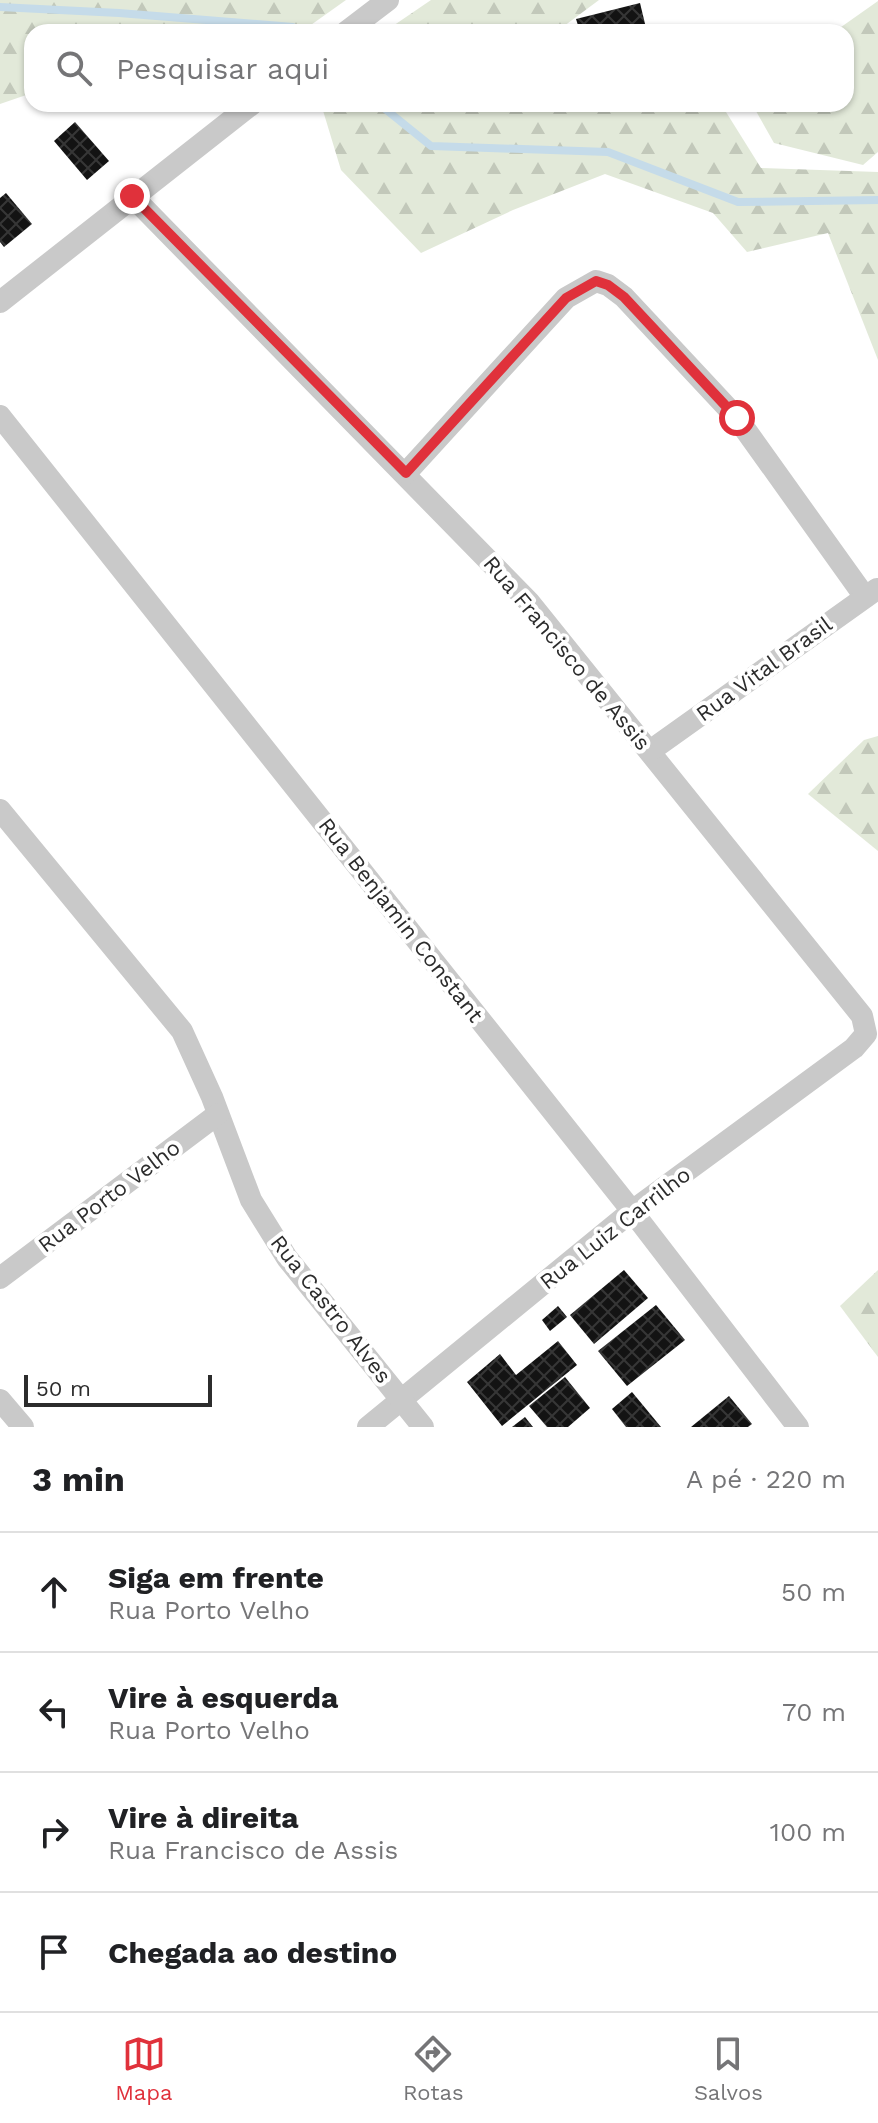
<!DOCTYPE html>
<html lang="pt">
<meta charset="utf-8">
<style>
body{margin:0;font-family:"Work Sans",sans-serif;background:#f6f6f6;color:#202124}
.scale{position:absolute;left:24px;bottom:20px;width:188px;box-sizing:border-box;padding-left:8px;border:4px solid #2c2c2c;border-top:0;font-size:22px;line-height:28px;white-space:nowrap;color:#2c2c2c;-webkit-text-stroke:6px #fff;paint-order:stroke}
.stop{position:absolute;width:24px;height:24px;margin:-18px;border:6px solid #e0313b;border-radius:50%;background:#fff}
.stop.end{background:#e0313b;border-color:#fff;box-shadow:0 2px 8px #0008}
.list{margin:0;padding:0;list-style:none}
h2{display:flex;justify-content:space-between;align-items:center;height:104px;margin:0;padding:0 32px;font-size:34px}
h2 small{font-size:26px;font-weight:400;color:#757577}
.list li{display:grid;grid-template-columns:52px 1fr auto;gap:24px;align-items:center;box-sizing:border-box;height:120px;padding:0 32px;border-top:2px solid #e0e0e0}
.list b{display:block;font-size:30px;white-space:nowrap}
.list p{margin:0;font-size:26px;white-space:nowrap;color:#757577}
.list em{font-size:26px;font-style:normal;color:#757577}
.icon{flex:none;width:44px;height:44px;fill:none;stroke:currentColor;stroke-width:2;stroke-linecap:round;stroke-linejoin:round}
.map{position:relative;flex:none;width:878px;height:1427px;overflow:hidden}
.search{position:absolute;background:#fff;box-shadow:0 2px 6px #0004;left:24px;right:24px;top:24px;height:88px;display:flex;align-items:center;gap:20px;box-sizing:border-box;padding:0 28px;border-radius:24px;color:#757577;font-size:30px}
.sheet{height:584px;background:#fff}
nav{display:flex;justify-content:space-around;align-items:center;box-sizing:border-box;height:112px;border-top:2px solid #e0e0e0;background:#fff;font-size:22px;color:#757577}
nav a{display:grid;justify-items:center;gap:4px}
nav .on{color:#e0313b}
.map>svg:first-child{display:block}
.forest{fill:url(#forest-firs)}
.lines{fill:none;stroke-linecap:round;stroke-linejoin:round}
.stream{stroke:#c5dbe9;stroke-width:8}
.building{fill:url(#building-cross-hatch)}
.street{stroke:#c9c9c9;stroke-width:22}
.route{stroke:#e0313b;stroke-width:10}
.labels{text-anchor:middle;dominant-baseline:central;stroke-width:8;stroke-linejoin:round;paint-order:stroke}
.street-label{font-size:22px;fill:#2c2c2c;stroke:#fff}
</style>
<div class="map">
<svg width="878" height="1427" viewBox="0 0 878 1427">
<defs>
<pattern id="forest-firs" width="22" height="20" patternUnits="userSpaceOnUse" patternTransform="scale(2)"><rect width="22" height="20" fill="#e2e9d9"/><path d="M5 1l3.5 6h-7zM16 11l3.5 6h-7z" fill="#c2c8ba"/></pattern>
<pattern id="building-cross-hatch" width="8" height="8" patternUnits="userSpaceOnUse" patternTransform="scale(2)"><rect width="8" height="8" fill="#131313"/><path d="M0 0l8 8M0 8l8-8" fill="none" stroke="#363636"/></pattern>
</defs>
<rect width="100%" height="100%" fill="#fff"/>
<g class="forest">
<polygon points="0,0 346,0 301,32 32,32 32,93 0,104"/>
<polygon points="431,0 599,0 556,32 384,32"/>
<polygon points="878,1 878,152 863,165 774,143 752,104 846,104 846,32 834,32"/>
<polygon points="321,104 721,104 761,168 878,172 878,360 828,233 747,252 713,213 605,174 513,210 421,253 341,170"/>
<polygon points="878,736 878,851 808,794 864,740"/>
<polygon points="878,1270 878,1357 840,1306"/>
</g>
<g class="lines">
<g class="stream">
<polyline points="0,7 119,13 293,27 297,32"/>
<polyline points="379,104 431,146 608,152 738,202 878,200"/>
</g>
</g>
<g class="building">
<polygon points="640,3 647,32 580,32 576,19"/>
<polygon points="75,122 109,161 87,180 54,141"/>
<polygon points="6,193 32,224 4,247 0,242 0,198"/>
<polygon points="624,1270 648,1298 594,1344 570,1315"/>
<polygon points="656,1305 685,1340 627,1386 598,1351"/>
<polygon points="558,1306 567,1317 550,1331 542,1320"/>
<polygon points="558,1341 577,1365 502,1426 467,1382 500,1354 516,1375"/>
<polygon points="565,1377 590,1408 568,1427 547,1427 529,1406"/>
<polygon points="632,1392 661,1427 626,1427 612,1409"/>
<polygon points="729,1396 752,1424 748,1427 691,1427"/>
<polygon points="525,1417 533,1427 512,1427"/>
</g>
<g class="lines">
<g class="street">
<polyline points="346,32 388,0"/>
<polyline points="132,196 529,602 862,1016 866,1034 854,1048 632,1211 368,1427"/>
<polyline points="0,302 252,104"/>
<polyline points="0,416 632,1211 798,1427"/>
<polyline points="406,473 566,298 596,281 608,285 624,297 737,418 865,597"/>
<polyline points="650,751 877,589"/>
<polyline points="0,810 182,1031 212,1097 251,1200 287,1258 423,1427"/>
<polyline points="0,1278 218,1114"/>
<polyline points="0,1400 23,1427"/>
</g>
</g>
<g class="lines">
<polyline class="route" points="132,196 406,473 566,298 596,281 608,285 624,297 737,418"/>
</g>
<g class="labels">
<g class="street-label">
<text transform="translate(567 653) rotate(50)">Rua Francisco de Assis</text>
<text transform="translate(764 669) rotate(-36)">Rua Vital Brasil</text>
<text transform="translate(401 920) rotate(52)">Rua Benjamin Constant</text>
<text transform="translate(109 1196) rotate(-37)">Rua Porto Velho</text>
<text transform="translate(615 1228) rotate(-38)">Rua Luiz Carrilho</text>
<text transform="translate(331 1309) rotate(52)">Rua Castro Alves</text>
</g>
</g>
</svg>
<div class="scale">50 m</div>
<div class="stop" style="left:737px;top:418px"></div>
<div class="stop end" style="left:132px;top:196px"></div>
<div class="search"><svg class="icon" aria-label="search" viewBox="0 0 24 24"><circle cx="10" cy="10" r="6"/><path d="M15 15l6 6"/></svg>Pesquisar aqui</div>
</div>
<section class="sheet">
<h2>3 min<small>A pé · 220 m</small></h2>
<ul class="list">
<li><svg class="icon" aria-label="ahead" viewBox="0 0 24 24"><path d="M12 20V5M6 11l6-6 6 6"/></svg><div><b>Siga em frente</b><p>Rua Porto Velho</p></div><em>50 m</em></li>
<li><svg class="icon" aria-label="left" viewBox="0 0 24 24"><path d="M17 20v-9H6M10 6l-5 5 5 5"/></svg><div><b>Vire à esquerda</b><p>Rua Porto Velho</p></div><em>70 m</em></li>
<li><svg class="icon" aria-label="right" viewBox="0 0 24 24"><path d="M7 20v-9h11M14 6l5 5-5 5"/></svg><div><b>Vire à direita</b><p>Rua Francisco de Assis</p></div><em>100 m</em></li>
<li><svg class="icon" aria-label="arrive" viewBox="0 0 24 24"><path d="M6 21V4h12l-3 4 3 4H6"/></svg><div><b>Chegada ao destino</b></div></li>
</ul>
</section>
<nav>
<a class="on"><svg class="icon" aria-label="map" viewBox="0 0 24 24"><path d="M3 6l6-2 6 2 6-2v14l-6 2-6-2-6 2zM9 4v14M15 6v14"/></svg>Mapa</a>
<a><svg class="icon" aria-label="directions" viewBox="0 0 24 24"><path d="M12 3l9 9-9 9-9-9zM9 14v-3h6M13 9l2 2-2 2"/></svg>Rotas</a>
<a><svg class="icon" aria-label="saved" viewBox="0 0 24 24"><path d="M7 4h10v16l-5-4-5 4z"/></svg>Salvos</a>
</nav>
